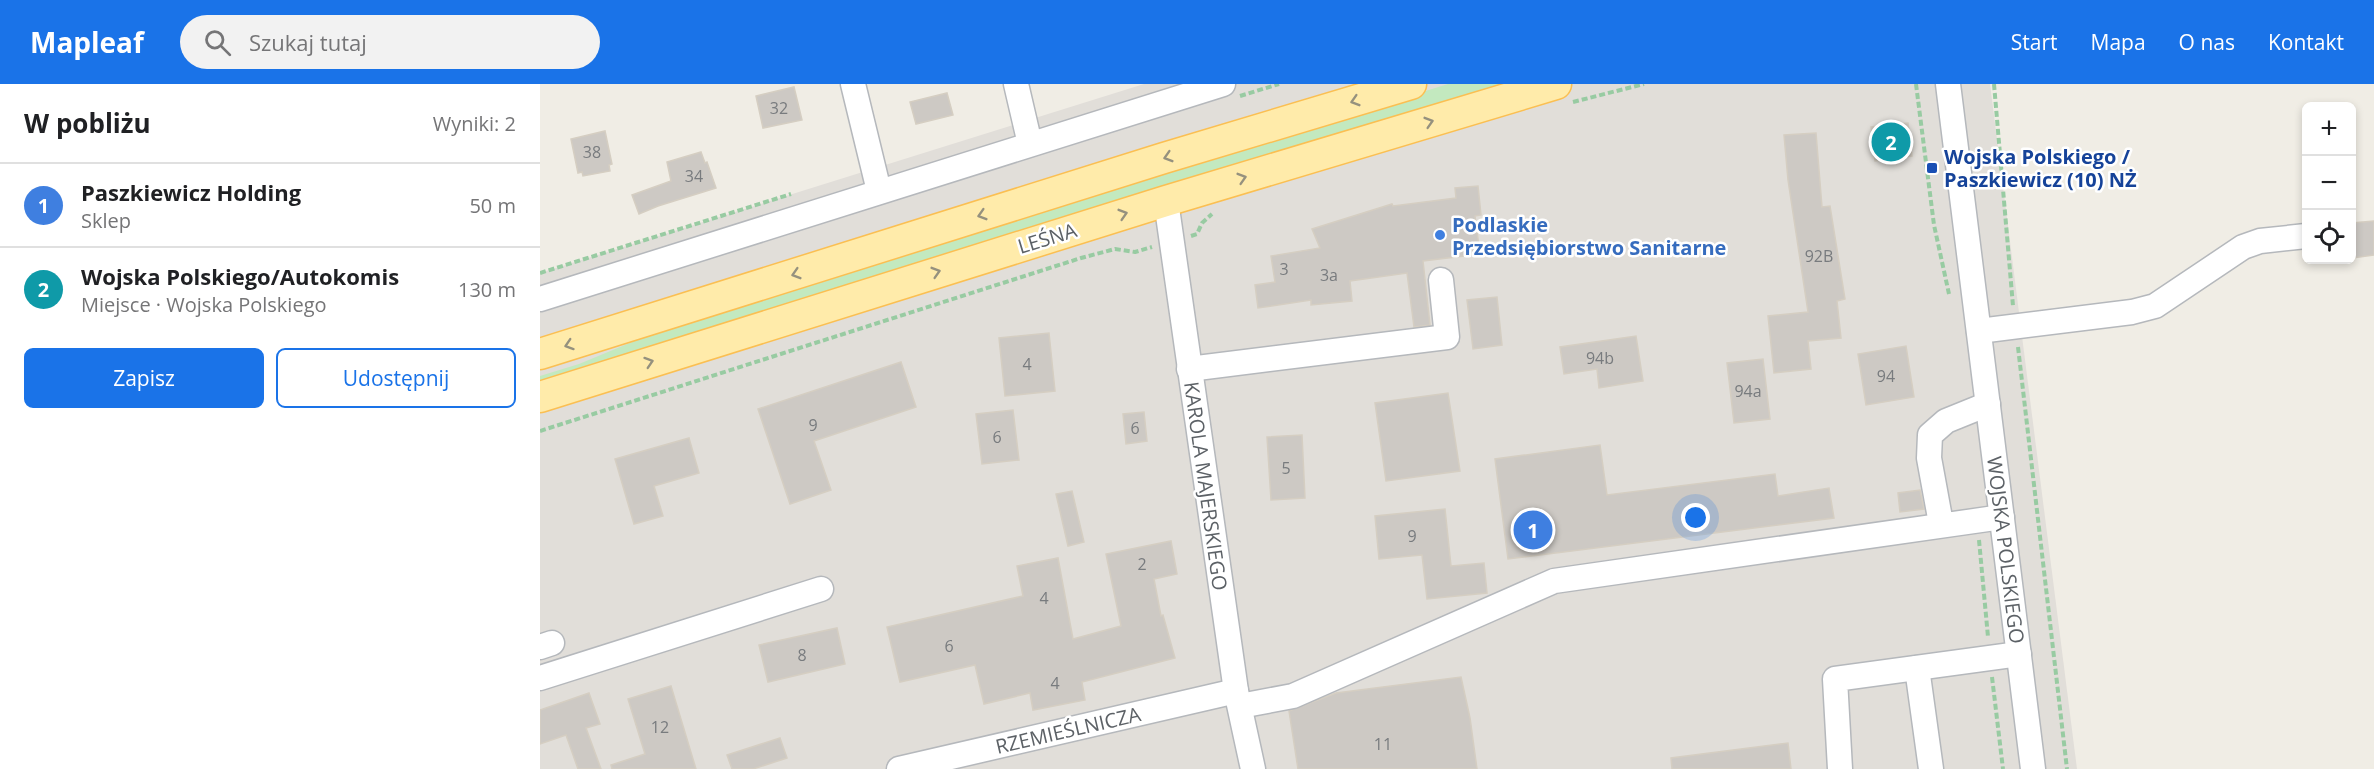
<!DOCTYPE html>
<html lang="pl">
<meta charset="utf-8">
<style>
body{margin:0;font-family:"Open Sans",sans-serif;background:#f2f2f2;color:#202124}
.controls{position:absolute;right:18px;top:18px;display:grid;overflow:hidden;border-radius:9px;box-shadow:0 3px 9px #0003}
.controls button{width:54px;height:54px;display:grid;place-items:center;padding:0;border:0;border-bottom:2px solid #e0e0e0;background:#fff;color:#202124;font:30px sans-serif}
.you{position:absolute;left:1156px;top:434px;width:21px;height:21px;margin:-15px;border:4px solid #fff;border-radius:50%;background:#1a73e8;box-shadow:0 0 0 9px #1a73e833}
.badge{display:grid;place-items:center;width:39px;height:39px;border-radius:50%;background:#1a73e8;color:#fff;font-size:20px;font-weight:700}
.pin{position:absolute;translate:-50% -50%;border:3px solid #fff;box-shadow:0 2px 6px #0006}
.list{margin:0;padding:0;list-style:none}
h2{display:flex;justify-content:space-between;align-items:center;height:78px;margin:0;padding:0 24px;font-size:26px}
h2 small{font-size:20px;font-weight:400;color:#757577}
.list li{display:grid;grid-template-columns:39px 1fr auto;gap:18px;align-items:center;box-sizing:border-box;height:84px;padding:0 24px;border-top:2px solid #e0e0e0}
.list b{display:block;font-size:22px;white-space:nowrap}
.list p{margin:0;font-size:20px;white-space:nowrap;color:#757577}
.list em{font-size:20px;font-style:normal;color:#757577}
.actions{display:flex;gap:12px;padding:18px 24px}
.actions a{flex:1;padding:14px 0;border:2px solid #1a73e8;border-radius:9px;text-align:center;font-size:21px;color:#1a73e8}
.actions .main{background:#1a73e8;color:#fff}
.icon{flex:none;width:33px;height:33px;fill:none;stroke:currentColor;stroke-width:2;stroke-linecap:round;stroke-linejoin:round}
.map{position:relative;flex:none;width:1834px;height:685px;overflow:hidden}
header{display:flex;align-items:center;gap:36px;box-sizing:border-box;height:84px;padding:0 30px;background:#1a73e8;color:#fff}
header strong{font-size:28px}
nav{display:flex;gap:33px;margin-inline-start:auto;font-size:21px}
.search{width:420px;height:54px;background:#f2f2f2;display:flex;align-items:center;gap:15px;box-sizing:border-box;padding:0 21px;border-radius:33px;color:#757577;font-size:22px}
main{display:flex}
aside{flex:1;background:#fff}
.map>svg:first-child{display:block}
.industrial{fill:#e1ded9}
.green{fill:#c3e9bf}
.building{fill:#cdc9c4;stroke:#d5cec2;stroke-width:1.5}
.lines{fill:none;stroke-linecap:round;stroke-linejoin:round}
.minor-casing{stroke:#b5b8bc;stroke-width:27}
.major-casing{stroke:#fbbf52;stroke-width:33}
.path{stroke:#98cba2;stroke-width:4;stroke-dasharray:6 3;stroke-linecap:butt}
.minor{stroke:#fff;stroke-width:24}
.major{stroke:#ffebaa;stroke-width:30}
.oneway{stroke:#95917e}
.transit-dot{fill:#1a4fb4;stroke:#fff;stroke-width:2}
.shop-dot{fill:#3f7fe0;stroke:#fff;stroke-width:2}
.labels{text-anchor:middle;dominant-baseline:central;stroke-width:5;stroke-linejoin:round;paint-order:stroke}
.number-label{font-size:16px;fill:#787b7e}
.transit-label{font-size:20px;font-weight:bold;fill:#164399;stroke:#fff;text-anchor:start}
.shop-label{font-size:20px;font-weight:bold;fill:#366cbe;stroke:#fff;text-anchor:start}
.street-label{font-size:20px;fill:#5c6166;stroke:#fff}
</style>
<header>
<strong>Mapleaf</strong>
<div class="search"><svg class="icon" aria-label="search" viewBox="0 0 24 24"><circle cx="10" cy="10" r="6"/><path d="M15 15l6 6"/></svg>Szukaj tutaj</div>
<nav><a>Start</a><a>Mapa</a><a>O nas</a><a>Kontakt</a></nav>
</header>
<main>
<aside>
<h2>W pobliżu<small>Wyniki: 2</small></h2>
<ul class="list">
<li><span class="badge" style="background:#3f7fe0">1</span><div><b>Paszkiewicz Holding</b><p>Sklep</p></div><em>50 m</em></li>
<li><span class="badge" style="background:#0f9aa8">2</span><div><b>Wojska Polskiego/Autokomis</b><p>Miejsce · Wojska Polskiego</p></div><em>130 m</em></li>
</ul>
<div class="actions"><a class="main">Zapisz</a><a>Udostępnij</a></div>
</aside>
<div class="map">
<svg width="1834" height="685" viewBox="0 0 1834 685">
<rect width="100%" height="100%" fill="#f0ede5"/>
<polygon class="industrial" points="604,0 1450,0 1537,685 0,685 0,189"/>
<polygon class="green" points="908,0 971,0 400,171 0,301 0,292 39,280 126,244"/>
<g class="building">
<polygon points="254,3 262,36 223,44 216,12"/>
<polygon points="407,9 413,31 376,40 370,18"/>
<polygon points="1368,39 1372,72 1335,77 1331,43"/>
<polygon points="65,47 72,80 69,81 70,87 43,92 42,88 38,89 31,55"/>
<polygon points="1276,49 1282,123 1290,122 1305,215 1297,217 1301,254 1268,257 1271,285 1234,289 1228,232 1268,228 1248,96 1244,51"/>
<polygon points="161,68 165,79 167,78 176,104 118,122 99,130 92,111 131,97 127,78"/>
<polygon points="938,102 941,131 935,132 940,170 883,177 890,241 874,243 867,189 810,197 812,217 771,221 771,216 718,224 715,201 735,198 731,172 780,164 772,145 852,120 853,122 916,114 915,104"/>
<polygon points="1834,137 1834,171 1813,174 1812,139"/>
<polygon points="957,213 962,261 933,265 927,216"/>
<polygon points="509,249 515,307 465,312 459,254"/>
<polygon points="1096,252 1103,297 1059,304 1057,285 1024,290 1020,263"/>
<polygon points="1366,262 1374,313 1326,321 1318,270"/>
<polygon points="1223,275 1230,335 1194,339 1187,279"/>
<polygon points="361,278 376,323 274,357 291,406 250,420 218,325"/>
<polygon points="908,309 920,387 846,397 835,319"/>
<polygon points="473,326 479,376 442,380 436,330"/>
<polygon points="604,328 607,357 586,360 583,330"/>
<polygon points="762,351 765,414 731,416 727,353"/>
<polygon points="149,354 159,389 114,402 123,432 94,440 75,375"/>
<polygon points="1060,361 1067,411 1235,390 1238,412 1289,404 1294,434 968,475 955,375"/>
<polygon points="1380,406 1384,425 1360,428 1358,409"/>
<polygon points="532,407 544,458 528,462 516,410"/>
<polygon points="905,425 911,482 944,479 947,509 887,515 882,471 839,475 835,432"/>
<polygon points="631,457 637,490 614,495 621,532 623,531 635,574 542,598 545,616 493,626 490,609 444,620 435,581 360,598 347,543 483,512 477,482 518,474 533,555 581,542 566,470"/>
<polygon points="297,544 305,580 228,598 219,561"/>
<polygon points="921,593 930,634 937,685 758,685 749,627 796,609"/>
<polygon points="131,602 156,685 72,685 71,681 105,670 88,615"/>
<polygon points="49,609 60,640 46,644 61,685 38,685 26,651 0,660 0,626"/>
<polygon points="240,654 247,674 213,685 192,685 187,671"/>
<polygon points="1248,659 1251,685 1132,685 1131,674"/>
</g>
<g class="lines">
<g class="minor-casing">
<g id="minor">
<polyline points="313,0 339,107"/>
<polyline points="476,0 490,60"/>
<polyline points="1408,0 1493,685"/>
<polyline points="626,117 696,607 713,685"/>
<polyline points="0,215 683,0"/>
<polyline points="1439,247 1592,228 1615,222 1703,163 1720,157 1766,152"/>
<polyline points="649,285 907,253 901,196"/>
<polyline points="1407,440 1400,434 1389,374 1390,351 1406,337 1448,320"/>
<polyline points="0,563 12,559"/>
<polyline points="1377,584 1391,685"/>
<polyline points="0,594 281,505"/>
<polyline points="700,622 753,612 1014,497 1462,433"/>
<polyline points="359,685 696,607"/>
<polyline points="1300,685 1295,595 1479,570"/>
</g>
</g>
<g class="major-casing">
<g id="major">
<polyline points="0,270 624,74 871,0"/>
<polyline points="0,313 626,117 1016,0"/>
</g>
</g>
<g class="path">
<polyline points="1376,0 1394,141 1409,210"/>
<polyline points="1454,0 1473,222"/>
<polyline points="700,12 739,0"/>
<polyline points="1033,18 1104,0"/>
<polyline points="651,152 657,150 662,139 672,130"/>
<polyline points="0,189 251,110"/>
<polyline points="1478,263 1527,685"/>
<polyline points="0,347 541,174 575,165 595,168 612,163"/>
<polyline points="1439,456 1448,553"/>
<polyline points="1452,593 1463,685"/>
</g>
<use href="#minor" class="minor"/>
<use href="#major" class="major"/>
</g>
<defs><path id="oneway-chevron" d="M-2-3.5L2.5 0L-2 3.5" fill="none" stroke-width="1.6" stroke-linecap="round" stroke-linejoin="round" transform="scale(1.5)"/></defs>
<g class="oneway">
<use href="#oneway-chevron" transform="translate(815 17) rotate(163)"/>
<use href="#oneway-chevron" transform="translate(889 38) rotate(-17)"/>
<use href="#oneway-chevron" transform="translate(628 73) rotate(163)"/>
<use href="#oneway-chevron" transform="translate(702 94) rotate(-17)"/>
<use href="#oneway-chevron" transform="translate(583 130) rotate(-17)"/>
<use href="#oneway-chevron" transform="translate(442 131) rotate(163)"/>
<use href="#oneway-chevron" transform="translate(396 188) rotate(-17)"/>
<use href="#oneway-chevron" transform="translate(256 190) rotate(163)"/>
<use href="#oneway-chevron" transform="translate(29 261) rotate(162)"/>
<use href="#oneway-chevron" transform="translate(109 278) rotate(-18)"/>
</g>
<rect class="transit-dot" x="1386" y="78" width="12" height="12" rx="3"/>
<circle class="shop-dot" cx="900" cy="151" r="6"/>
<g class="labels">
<g class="number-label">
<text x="239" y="24">32</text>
<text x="52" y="68">38</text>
<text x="154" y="92">34</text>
<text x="1279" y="172">92B</text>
<text x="744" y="185">3</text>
<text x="789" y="191">3a</text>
<text x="1060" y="274">94b</text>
<text x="487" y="280">4</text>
<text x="1346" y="292">94</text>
<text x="1208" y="307">94a</text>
<text x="273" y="341">9</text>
<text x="595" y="344">6</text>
<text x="457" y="353">6</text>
<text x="746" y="384">5</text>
<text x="872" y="452">9</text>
<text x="602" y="480">2</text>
<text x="504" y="514">4</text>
<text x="409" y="562">6</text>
<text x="262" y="571">8</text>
<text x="515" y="599">4</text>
<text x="120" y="643">12</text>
<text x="843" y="660">11</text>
</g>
<g class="transit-label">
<text x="1404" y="72">Wojska Polskiego /<tspan x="1404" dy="23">Paszkiewicz (10) NŻ</tspan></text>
</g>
<g class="shop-label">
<text x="912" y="140">Podlaskie<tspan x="912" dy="23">Przedsiębiorstwo Sanitarne</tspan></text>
</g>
<g class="street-label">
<text transform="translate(507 154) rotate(-17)">LEŚNA</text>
<text transform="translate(666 402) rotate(82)">KAROLA MAJERSKIEGO</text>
<text transform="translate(1466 466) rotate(83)">WOJSKA POLSKIEGO</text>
<text transform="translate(528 646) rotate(-13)">RZEMIEŚLNICZA</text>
</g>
</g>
</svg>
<div class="controls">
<button>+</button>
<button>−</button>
<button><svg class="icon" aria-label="locate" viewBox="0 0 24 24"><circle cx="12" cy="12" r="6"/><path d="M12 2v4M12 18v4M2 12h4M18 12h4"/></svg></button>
</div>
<div class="you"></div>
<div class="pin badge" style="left:993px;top:446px;background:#3f7fe0">1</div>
<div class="pin badge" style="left:1351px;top:58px;background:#0f9aa8">2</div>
</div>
</main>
